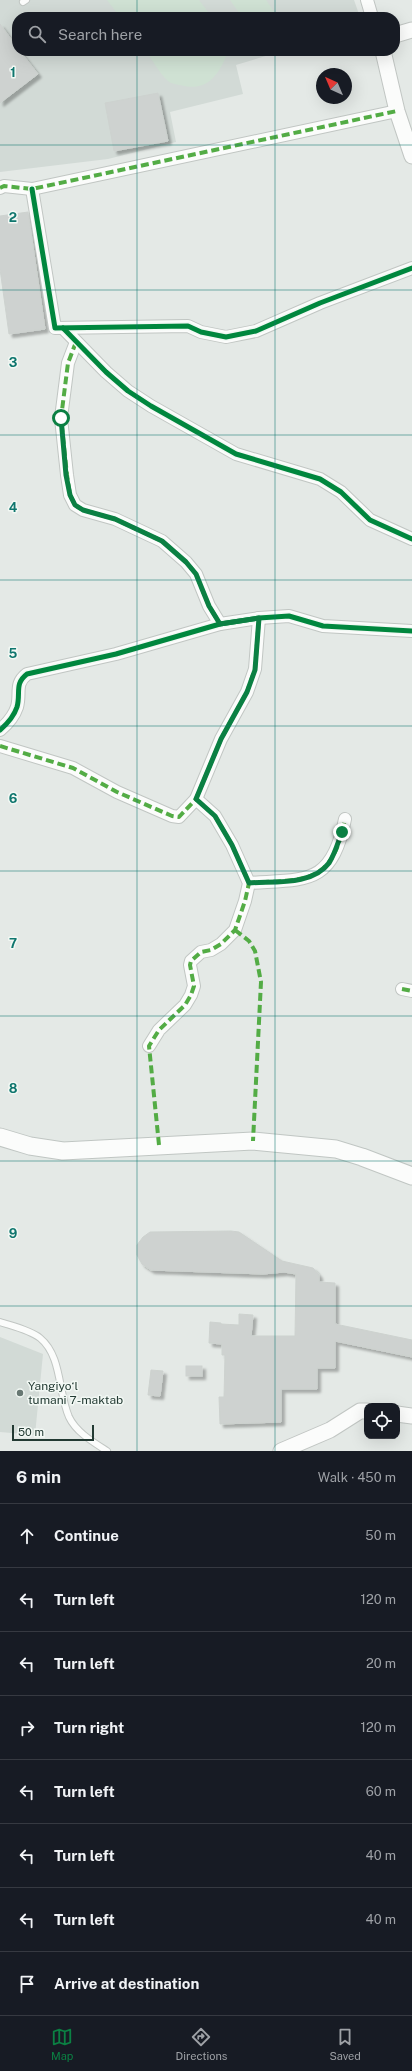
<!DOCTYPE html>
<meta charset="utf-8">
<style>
body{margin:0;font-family:"Public Sans",sans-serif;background:#242831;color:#f1f3f6}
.controls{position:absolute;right:12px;bottom:12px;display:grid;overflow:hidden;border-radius:8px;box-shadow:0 4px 16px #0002}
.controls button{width:36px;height:36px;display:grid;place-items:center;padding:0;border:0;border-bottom:1px solid #363941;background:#171b24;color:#f1f3f6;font:20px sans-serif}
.compass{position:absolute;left:316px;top:68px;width:36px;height:36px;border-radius:50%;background:#171b24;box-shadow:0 4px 16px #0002;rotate:316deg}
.scale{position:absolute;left:12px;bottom:10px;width:82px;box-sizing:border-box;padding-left:4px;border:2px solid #233a33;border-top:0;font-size:11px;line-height:14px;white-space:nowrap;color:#233a33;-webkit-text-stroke:3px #f2f8f4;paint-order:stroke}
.stop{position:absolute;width:12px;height:12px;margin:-9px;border:3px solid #0b8043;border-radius:50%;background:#fff}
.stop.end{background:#0b8043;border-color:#fff;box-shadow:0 1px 4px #0008}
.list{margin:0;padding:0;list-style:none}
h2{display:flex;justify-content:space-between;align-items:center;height:52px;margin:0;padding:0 16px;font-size:17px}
h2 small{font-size:13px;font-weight:400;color:#9ea1a6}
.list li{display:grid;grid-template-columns:26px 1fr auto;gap:12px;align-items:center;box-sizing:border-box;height:64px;padding:0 16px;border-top:1px solid #363941}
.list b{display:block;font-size:15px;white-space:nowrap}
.list em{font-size:13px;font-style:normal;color:#9ea1a6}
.icon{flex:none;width:22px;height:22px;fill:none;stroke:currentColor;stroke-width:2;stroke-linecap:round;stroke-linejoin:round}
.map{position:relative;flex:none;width:412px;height:1451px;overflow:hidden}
.search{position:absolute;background:#171b24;box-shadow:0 4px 16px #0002;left:12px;right:12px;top:12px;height:44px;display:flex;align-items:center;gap:10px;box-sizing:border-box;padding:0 14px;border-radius:16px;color:#9ea1a6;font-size:15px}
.sheet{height:564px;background:#171b24}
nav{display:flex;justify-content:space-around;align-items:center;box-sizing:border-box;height:56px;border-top:1px solid #363941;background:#171b24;font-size:11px;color:#9ea1a6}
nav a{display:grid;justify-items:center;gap:2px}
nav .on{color:#0b8043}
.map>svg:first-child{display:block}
.built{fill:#d2dad6}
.green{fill:#cfe1d3}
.building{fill:#ced2d0;stroke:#cdd2cf;filter:url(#shadow)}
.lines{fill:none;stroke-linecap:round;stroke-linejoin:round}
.service-casing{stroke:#c1c6c3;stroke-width:8}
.minor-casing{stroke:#c1c6c3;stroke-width:14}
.tertiary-casing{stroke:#c1c6c3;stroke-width:17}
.secondary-casing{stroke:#c0c6c3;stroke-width:19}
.service{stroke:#fbfcfb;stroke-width:6}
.minor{stroke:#fbfcfb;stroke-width:12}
.tertiary{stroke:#fbfcfb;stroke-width:15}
.secondary{stroke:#fbfcfb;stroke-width:17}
.quiet{stroke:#53ac45;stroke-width:4;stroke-dasharray:8 4;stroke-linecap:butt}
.cycleway-casing{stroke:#f2f8f4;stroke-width:8}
.cycleway{stroke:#00873e;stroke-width:5}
.route{stroke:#0b8043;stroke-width:5}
.grid{fill:none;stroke:#0f766e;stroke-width:1;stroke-opacity:0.55}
.poi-dot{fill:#677772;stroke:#f2f8f4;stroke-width:1.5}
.labels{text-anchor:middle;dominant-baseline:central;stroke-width:3;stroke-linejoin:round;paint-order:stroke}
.poi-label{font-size:12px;fill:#233a33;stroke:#f2f8f4;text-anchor:start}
.grid-label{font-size:13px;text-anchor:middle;font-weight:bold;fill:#0f766e;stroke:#f2f8f4;stroke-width:3;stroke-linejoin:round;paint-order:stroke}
</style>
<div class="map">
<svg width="412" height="1451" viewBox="0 0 412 1451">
<defs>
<filter id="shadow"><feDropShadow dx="3.5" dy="3.5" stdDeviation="1" flood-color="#0004"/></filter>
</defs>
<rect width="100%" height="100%" fill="#e4e9e6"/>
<g class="built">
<polygon points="0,0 354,0 360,17 17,17 17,51 282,51 236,65 243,94 170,112 176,142 108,159 0,172"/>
<polygon points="0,1337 43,1354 35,1435 0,1432"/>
</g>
<g class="green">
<polygon points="107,0 199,0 212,17 120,17"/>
<polygon points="230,0 266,0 278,17 242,17"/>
<path d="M145,51H228V52C219,74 208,93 180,85C176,84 171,84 168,81C159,73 153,60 145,51Z"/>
</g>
<g class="building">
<polygon points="0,24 17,47 17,51 20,51 38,74 0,103"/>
<polygon points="158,93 168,141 114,151 105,103"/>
<polygon points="28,212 45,329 9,334 0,269 0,216"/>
<polygon points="231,1231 239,1232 282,1261 313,1268 319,1275 319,1282 335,1283 335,1324 412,1340 412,1357 335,1341 335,1368 317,1368 317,1389 281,1389 281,1422 220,1424 219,1397 224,1397 225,1355 222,1355 222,1344 209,1343 210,1322 221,1323 221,1324 239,1325 239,1314 253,1315 251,1336 295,1336 296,1274 284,1272 263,1274 151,1270 142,1264 137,1255 137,1245 143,1237 150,1232"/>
<rect x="186" y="1366" width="16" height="10"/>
<polygon points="151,1370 163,1371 160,1396 148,1395"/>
</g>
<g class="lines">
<g class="service-casing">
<g id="service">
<polyline points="23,2 26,0"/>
<path d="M0,1322C12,1326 30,1330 40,1338C62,1356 58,1392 69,1417C76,1432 93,1442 107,1451"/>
</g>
</g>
<g class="minor-casing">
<g id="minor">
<polyline points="367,0 372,17"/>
<polyline points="0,188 4,186 32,189 397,111"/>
<polyline points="32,189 55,328 188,326 201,332 226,337 256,331 320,303 412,268"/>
<polyline points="63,328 106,372 128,391 151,406 236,454 320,479 341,492 370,520 412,539"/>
<polyline points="76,342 68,363 61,418 67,475 70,495 75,505 83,510 115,519 162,541 186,562 196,574 209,606 220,624"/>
<path d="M0,730C7,724 14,716 17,707C21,693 14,684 27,674L116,654L220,624L259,618L289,616L323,626L412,631"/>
<polyline points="0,746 73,768 117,792 172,816 179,817 196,799 221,739 247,692 255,669 259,618"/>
<path d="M249,883C306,879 332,886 345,819"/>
<polyline points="402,989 412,991"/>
<polyline points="149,1046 159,1030 185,1005 191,995 194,986 190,965 191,961 201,952 211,950 221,944 235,930 245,901 249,883 232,845 215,816 196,799"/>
</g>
</g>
<g class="tertiary-casing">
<g id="tertiary">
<polyline points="395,35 412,30"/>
<polyline points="383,51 397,111 412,156"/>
<polyline points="397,1414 412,1416"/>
<polyline points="281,1451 330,1430 360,1411 367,1411"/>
</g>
</g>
<g class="secondary-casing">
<polyline id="secondary" points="0,1137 30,1146 63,1151 253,1141 336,1149 362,1157 412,1176"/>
</g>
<use href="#service" class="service"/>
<use href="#minor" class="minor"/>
<use href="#tertiary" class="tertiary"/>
<use href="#secondary" class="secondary"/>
<g class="quiet">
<polyline points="0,188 4,186 32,189 397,111"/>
<polyline points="76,342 68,363 61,418 67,475 70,495 75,505 83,510 115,519 162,541 186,562 196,574 209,606 220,624"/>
<polyline points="0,746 73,768 117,792 172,816 179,817 196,799 221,739 247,692 255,669 259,618"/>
<path d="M249,883C306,879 332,886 345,819"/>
<polyline points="235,930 249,941 255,951 261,982 253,1141"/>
<polyline points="402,989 412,991"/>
<polyline points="159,1145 149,1046 159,1030 185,1005 191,995 194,986 190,965 191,961 201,952 211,950 221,944 235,930 245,901 249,883 232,845 215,816 196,799"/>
</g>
<g class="cycleway-casing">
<g id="cycleway">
<polyline points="32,189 55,328 188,326 201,332 226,337 256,331 320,303 412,268"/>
<polyline points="63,328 106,372 128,391 151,406 236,454 320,479 341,492 370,520 412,539"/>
<path d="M0,730C7,724 14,716 17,707C21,693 14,684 27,674L116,654L220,624L259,618L289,616L323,626L412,631"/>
</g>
</g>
<use href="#cycleway" class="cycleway"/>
</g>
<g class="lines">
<path class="route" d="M61,418L66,475L70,495L75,505L83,510L115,519L162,541L186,562L196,574L209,606L220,624L259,618L255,670L247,692L221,739L196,799L215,816L232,845L249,883C274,881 312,886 329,863C335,854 338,842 342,832"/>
</g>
<path class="grid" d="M137,0V17M275,0V17M137,51V1451M275,51V1451M0,145H412M0,290H412M0,435H412M0,580H412M0,726H412M0,871H412M0,1016H412M0,1161H412M0,1306H412"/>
<circle class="poi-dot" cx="20" cy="1393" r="4"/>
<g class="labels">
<g class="poi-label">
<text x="28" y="1386">Yangiyo‘l<tspan x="28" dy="14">tumani 7-maktab</tspan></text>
</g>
</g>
<g class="grid-label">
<text x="13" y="77">1</text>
<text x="13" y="222">2</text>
<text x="13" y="367">3</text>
<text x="13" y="512">4</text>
<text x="13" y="658">5</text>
<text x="13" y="803">6</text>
<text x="13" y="948">7</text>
<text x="13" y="1093">8</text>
<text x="13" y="1238">9</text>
</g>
</svg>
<div class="controls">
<button><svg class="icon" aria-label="locate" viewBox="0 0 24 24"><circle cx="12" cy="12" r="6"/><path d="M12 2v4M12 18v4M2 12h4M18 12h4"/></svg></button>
</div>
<svg class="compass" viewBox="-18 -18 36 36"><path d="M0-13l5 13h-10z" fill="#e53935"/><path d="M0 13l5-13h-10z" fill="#9ea1a6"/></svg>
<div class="scale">50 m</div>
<div class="stop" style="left:61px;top:418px"></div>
<div class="stop end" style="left:342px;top:832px"></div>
<div class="search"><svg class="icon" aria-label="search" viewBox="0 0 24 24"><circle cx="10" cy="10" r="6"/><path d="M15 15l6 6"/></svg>Search here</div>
</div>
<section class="sheet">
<h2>6 min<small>Walk · 450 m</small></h2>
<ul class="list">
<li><svg class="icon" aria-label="ahead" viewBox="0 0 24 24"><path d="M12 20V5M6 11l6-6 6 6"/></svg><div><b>Continue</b></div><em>50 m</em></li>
<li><svg class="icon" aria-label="left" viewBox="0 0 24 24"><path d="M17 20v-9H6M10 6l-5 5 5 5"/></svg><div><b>Turn left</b></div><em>120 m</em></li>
<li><svg class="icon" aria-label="left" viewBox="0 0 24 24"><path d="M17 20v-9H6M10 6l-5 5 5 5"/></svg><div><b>Turn left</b></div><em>20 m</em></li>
<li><svg class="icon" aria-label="right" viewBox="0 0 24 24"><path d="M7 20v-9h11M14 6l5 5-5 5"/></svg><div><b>Turn right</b></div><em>120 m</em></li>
<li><svg class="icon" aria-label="left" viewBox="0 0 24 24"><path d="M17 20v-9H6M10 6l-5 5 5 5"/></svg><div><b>Turn left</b></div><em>60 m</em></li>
<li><svg class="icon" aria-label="left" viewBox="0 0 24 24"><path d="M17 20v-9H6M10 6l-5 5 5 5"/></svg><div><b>Turn left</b></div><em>40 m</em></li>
<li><svg class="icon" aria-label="left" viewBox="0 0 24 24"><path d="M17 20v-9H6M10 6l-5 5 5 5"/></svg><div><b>Turn left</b></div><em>40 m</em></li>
<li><svg class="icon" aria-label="arrive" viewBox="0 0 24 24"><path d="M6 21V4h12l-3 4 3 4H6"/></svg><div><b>Arrive at destination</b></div></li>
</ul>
</section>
<nav>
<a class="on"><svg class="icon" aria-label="map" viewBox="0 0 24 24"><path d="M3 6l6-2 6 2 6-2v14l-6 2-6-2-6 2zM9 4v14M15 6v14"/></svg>Map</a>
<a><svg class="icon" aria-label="directions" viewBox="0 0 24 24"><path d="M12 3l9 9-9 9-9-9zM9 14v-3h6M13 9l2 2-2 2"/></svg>Directions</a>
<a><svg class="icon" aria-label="saved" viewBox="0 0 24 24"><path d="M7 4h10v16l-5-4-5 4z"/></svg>Saved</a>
</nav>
